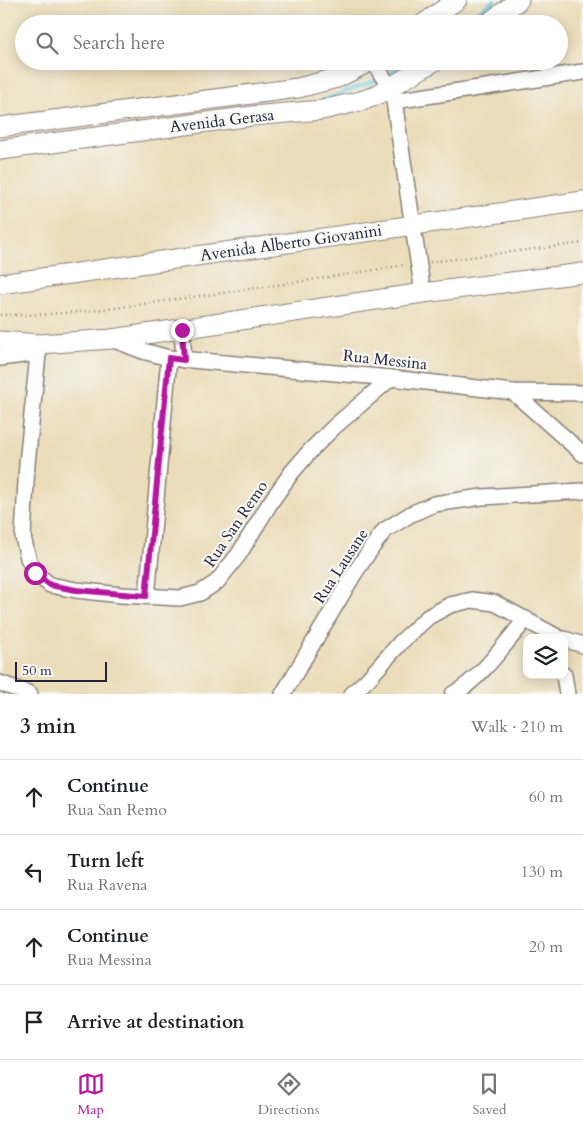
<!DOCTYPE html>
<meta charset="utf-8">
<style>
body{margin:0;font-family:Cardo,serif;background:#f6f6f6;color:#202124}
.controls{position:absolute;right:15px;bottom:15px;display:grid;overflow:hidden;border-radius:10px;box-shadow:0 2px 12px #0003}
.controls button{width:45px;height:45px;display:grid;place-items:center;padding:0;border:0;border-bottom:1px solid #e0e0e0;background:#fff;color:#202124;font:25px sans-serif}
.scale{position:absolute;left:15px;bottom:12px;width:92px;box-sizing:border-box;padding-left:5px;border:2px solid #22223b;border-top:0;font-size:14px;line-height:18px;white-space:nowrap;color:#22223b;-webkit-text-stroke:4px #f6f6f2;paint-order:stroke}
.stop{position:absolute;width:15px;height:15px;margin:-11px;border:4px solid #b5179e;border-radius:50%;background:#fff}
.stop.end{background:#b5179e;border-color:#fff;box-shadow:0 1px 5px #0008}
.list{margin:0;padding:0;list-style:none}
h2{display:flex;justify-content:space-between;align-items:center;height:65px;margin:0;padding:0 20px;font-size:21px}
h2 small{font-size:16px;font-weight:400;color:#757577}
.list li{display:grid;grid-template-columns:32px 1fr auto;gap:15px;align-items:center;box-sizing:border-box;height:75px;padding:0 20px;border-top:1px solid #e0e0e0}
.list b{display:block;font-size:19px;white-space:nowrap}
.list p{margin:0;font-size:16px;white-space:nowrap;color:#757577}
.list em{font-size:16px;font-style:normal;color:#757577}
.icon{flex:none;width:28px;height:28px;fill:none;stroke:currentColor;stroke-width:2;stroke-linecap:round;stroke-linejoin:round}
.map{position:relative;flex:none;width:583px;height:694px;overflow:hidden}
.search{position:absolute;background:#fff;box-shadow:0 2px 12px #0003;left:15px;right:15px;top:15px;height:55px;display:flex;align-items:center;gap:12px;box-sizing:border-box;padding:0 18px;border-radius:28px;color:#757577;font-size:19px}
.sheet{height:365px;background:#fff}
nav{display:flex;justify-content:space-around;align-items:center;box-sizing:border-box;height:70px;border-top:1px solid #e0e0e0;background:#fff;font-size:14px;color:#757577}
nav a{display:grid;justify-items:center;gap:2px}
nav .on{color:#b5179e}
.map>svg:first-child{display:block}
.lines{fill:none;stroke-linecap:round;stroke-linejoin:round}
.stream{stroke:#65c4e3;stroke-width:4}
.minor-casing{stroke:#86807a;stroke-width:18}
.major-casing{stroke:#86807a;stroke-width:21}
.path{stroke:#86807a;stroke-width:2.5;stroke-dasharray:1 4;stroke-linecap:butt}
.minor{stroke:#fff;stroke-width:15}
.major{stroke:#fff;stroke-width:19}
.route{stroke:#b5179e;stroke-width:6}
.labels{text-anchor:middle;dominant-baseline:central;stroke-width:4.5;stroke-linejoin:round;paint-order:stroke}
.street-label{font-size:16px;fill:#22223b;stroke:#f6f6f2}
</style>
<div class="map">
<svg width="583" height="694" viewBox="0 0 583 694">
<rect width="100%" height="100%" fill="#f6f6f2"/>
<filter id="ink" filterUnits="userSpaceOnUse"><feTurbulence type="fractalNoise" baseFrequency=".02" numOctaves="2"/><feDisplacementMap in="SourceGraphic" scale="10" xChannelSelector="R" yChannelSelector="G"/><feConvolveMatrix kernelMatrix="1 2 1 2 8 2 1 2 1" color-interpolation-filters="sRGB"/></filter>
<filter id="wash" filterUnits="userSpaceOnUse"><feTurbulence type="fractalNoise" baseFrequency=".0096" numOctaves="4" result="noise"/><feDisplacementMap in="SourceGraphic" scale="20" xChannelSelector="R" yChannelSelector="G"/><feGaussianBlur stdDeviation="1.12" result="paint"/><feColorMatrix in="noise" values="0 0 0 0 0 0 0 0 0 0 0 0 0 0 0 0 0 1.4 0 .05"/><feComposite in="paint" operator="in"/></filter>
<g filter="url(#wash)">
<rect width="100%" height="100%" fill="#ebddb9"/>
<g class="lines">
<g class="stream">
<polyline points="462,24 494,0"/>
<polyline points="385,76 409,61"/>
<polyline points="320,101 379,79"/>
</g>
</g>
</g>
<g filter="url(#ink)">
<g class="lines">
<g class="minor-casing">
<g id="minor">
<polyline points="373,61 390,88 394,101 423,293"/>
<polyline points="394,101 583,72"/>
<polyline points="182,330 184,360"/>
<polyline points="112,339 143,351 169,358 391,378 513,392 583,393"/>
<polyline points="39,344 27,464 23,537 28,558 35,573 50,585 76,590 121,595 180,598 200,593 217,582 239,554 270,503 292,472 311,450 334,427 391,378"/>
<polyline points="0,358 39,353"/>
<polyline points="513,392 583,454"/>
<polyline points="147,596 169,358"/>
<polyline points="564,639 583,645"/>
<polyline points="564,675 567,694"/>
<polyline points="0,683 30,694"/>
<polyline points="283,694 354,574 373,546 385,530 411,514 434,504 482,497 583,491"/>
<polyline points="352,694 367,680 401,642 428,617 450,605 472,600 495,603 559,638"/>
<path d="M453,694C480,680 506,642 526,619"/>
</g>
</g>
<g class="major-casing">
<g id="major">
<polyline points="423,24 457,0"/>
<polyline points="487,24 519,0"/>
<polyline points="0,127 298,88 337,78 371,61"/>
<polyline points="0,150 252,116 322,110 361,101 375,96 435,61"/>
<polyline points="0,284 583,201"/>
<polyline points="0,341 39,344 112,339 423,293 583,273"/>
</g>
</g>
<g class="path">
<polyline points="430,262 583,243"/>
<path d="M0,315C60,316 119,308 178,299C254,289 330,277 405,265"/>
</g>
<use href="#minor" class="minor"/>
<use href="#major" class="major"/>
</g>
</g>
<g class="lines" filter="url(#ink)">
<polyline class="route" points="35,573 50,585 76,590 146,596 169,358 184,360 182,330"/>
</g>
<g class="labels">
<g class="street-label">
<text transform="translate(222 121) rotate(-7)">Avenida Gerasa</text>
<text transform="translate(291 243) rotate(-8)">Avenida Alberto Giovanini</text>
<text transform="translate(385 360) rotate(6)">Rua Messina</text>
<text transform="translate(236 524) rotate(-56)">Rua San Remo</text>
<text transform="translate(341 566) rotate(-57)">Rua Lausane</text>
</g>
</g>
</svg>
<div class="controls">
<button><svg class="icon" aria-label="layers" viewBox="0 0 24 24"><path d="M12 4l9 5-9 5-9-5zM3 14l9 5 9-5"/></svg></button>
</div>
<div class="scale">50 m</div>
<div class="stop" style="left:35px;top:573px"></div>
<div class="stop end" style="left:182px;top:330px"></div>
<div class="search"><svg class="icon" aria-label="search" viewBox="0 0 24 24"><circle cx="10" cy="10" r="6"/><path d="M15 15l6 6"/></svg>Search here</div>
</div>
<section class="sheet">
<h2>3 min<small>Walk · 210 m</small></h2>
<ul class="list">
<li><svg class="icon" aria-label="ahead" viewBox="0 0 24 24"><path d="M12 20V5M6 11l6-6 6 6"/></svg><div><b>Continue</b><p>Rua San Remo</p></div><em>60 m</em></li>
<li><svg class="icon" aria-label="left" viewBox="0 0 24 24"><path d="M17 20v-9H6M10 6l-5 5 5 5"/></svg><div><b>Turn left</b><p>Rua Ravena</p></div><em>130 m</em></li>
<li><svg class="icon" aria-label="ahead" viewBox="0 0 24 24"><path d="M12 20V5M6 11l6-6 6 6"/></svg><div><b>Continue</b><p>Rua Messina</p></div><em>20 m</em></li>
<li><svg class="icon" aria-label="arrive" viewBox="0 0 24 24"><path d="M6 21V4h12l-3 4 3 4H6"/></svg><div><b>Arrive at destination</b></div></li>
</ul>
</section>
<nav>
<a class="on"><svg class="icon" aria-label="map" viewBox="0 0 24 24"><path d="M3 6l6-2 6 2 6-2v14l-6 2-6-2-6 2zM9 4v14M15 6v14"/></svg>Map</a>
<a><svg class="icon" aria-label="directions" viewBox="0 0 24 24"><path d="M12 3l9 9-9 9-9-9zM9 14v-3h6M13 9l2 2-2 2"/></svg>Directions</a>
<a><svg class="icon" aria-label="saved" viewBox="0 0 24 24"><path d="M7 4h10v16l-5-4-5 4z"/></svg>Saved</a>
</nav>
